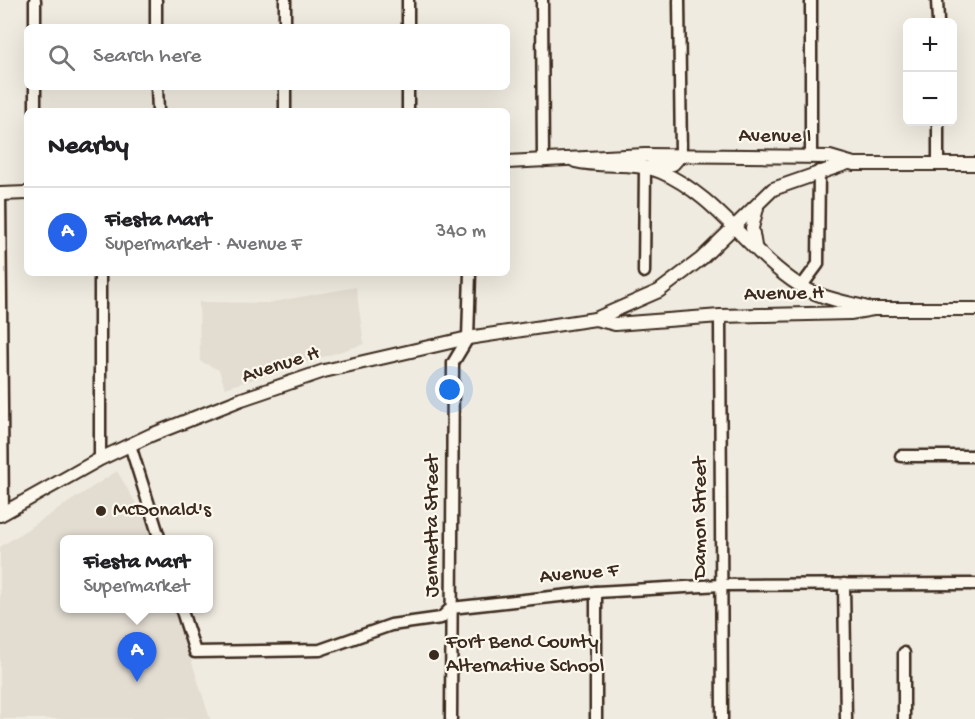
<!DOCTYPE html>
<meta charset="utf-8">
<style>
body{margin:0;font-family:"Gochi Hand",sans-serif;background:#f6f6f6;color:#202124}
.controls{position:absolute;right:18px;top:18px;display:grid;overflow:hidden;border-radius:9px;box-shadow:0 6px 24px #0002}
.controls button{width:54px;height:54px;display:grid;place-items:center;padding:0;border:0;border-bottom:2px solid #e0e0e0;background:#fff;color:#202124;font:30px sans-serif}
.you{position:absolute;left:450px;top:390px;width:21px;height:21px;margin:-15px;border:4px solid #fff;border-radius:50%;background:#1a73e8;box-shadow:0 0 0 9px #1a73e833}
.badge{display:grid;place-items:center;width:39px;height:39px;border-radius:50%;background:#2563eb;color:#fff;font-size:20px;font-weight:700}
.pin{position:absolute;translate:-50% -50px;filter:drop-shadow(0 2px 3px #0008)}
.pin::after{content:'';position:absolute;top:32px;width:21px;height:18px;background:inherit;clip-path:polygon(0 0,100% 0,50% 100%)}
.popup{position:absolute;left:60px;top:535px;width:153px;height:78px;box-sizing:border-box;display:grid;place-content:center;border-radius:9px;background:#fff;filter:drop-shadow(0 2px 4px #0005);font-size:20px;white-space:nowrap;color:#757577}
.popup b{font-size:22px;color:#202124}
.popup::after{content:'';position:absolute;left:50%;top:100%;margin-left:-12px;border:12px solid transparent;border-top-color:#fff}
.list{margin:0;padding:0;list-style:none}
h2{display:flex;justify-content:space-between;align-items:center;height:78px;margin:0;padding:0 24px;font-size:26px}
h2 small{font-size:20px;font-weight:400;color:#757577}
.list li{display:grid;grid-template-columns:39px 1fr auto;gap:18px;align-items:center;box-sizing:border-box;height:90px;padding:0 24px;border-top:2px solid #e0e0e0}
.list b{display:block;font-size:22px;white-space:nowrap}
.list p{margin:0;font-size:20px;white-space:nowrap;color:#757577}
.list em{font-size:20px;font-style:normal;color:#757577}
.icon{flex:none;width:33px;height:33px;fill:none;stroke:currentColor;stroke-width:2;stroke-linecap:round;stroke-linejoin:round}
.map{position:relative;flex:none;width:975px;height:719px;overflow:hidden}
.search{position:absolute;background:#fff;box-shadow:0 6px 24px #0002;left:24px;top:24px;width:486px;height:66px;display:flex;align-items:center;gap:15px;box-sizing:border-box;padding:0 21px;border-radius:9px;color:#757577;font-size:22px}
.panel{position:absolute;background:#fff;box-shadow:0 6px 24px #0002;left:24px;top:108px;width:486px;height:168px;border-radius:9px}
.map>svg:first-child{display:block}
.built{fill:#e2dcd1}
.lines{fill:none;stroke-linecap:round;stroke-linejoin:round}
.minor-casing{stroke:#3b2a1e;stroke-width:15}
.major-casing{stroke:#3b2a1e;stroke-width:16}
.minor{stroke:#fbf7ec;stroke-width:10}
.major{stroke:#fbf7ec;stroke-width:12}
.poi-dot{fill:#3b2a1e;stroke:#fbf7ec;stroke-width:2}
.labels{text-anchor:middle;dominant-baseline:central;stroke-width:4.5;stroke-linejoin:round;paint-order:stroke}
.street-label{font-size:21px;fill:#3b2a1e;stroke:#fbf7ec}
.poi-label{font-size:21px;fill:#3b2a1e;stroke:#fbf7ec;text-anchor:start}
</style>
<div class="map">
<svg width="975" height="719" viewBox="0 0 975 719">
<rect width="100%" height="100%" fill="#f0ebe0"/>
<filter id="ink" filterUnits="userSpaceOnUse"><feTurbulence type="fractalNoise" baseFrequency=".0167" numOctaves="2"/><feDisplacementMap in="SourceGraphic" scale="12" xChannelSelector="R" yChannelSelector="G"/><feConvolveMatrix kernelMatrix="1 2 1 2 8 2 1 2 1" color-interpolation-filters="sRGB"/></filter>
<g filter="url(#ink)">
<g class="built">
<polygon points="356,287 364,344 225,388 219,370 200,361 199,302 267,303"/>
<polygon points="117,471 149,526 154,539 65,540 65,608 175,609 210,719 0,719 0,547"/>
</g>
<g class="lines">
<g class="minor-casing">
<g id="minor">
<polyline points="156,0 156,27"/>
<polyline points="408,0 408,27"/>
<polyline points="542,0 543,161"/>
<polyline points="679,0 681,155"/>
<polyline points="811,0 811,157"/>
<polyline points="937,0 938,22"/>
<polyline points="35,27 35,0"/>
<polyline points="285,27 285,0"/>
<polyline points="157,87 158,111"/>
<polyline points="408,87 408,111"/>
<polyline points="35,111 35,87"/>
<polyline points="285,111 285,87"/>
<polyline points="938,122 938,164"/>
<polyline points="0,194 3,513"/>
<polyline points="644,272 645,168"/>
<polyline points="801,287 818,264 819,171"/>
<polyline points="720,316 722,719"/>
<polyline points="130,445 160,540"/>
<polyline points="901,456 975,456"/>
<polyline points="100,459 100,273"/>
<polyline points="844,584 846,719"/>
<polyline points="596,592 596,719"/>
<polyline points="181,608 195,652 320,650 391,625 441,618 451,608 596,592 721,585 975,584"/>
<polyline points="451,719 453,363 468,338 470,273"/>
<polyline points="904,719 904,653"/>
</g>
</g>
<g class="major-casing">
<g id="major">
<path d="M575,161C603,168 635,161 661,172C717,196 749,253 799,285C819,298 846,302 868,308"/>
<polyline points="507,162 645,155 830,157 854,164 975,164"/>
<polyline points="649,167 673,164 681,155"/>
<polyline points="0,194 27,193"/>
<polyline points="755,246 752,228 757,208"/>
<polyline points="595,319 615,324 720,316 850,313 873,309 975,309"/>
<polyline points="0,515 100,459 151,435 242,399 324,371 468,338 595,319 659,291 701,259 773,189 848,163"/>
</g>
</g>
<use href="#minor" class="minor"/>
<use href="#major" class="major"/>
</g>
</g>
<g class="poi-dot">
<circle cx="101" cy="511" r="6"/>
<circle cx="434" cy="655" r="6"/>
</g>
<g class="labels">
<g class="street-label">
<text x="775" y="137">Avenue I</text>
<text transform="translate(784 295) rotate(-1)">Avenue H</text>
<text transform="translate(281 366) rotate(-18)">Avenue H</text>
<text transform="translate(701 518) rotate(-90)">Damon Street</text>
<text transform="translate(433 526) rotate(-90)">Jennetta Street</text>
<text transform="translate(579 575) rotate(-5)">Avenue F</text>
</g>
<g class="poi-label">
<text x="113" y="511">McDonald's</text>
<text x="446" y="643">Fort Bend County<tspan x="446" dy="24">Alternative School</tspan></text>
</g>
</g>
</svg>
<div class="controls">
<button>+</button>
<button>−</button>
</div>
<div class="you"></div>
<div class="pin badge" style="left:137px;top:682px">A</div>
<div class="popup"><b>Fiesta Mart</b>Supermarket</div>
<div class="search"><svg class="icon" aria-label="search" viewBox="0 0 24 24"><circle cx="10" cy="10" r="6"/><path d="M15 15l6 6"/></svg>Search here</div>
<section class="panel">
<h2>Nearby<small></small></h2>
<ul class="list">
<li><span class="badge">A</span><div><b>Fiesta Mart</b><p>Supermarket · Avenue F</p></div><em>340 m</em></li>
</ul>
</section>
</div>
